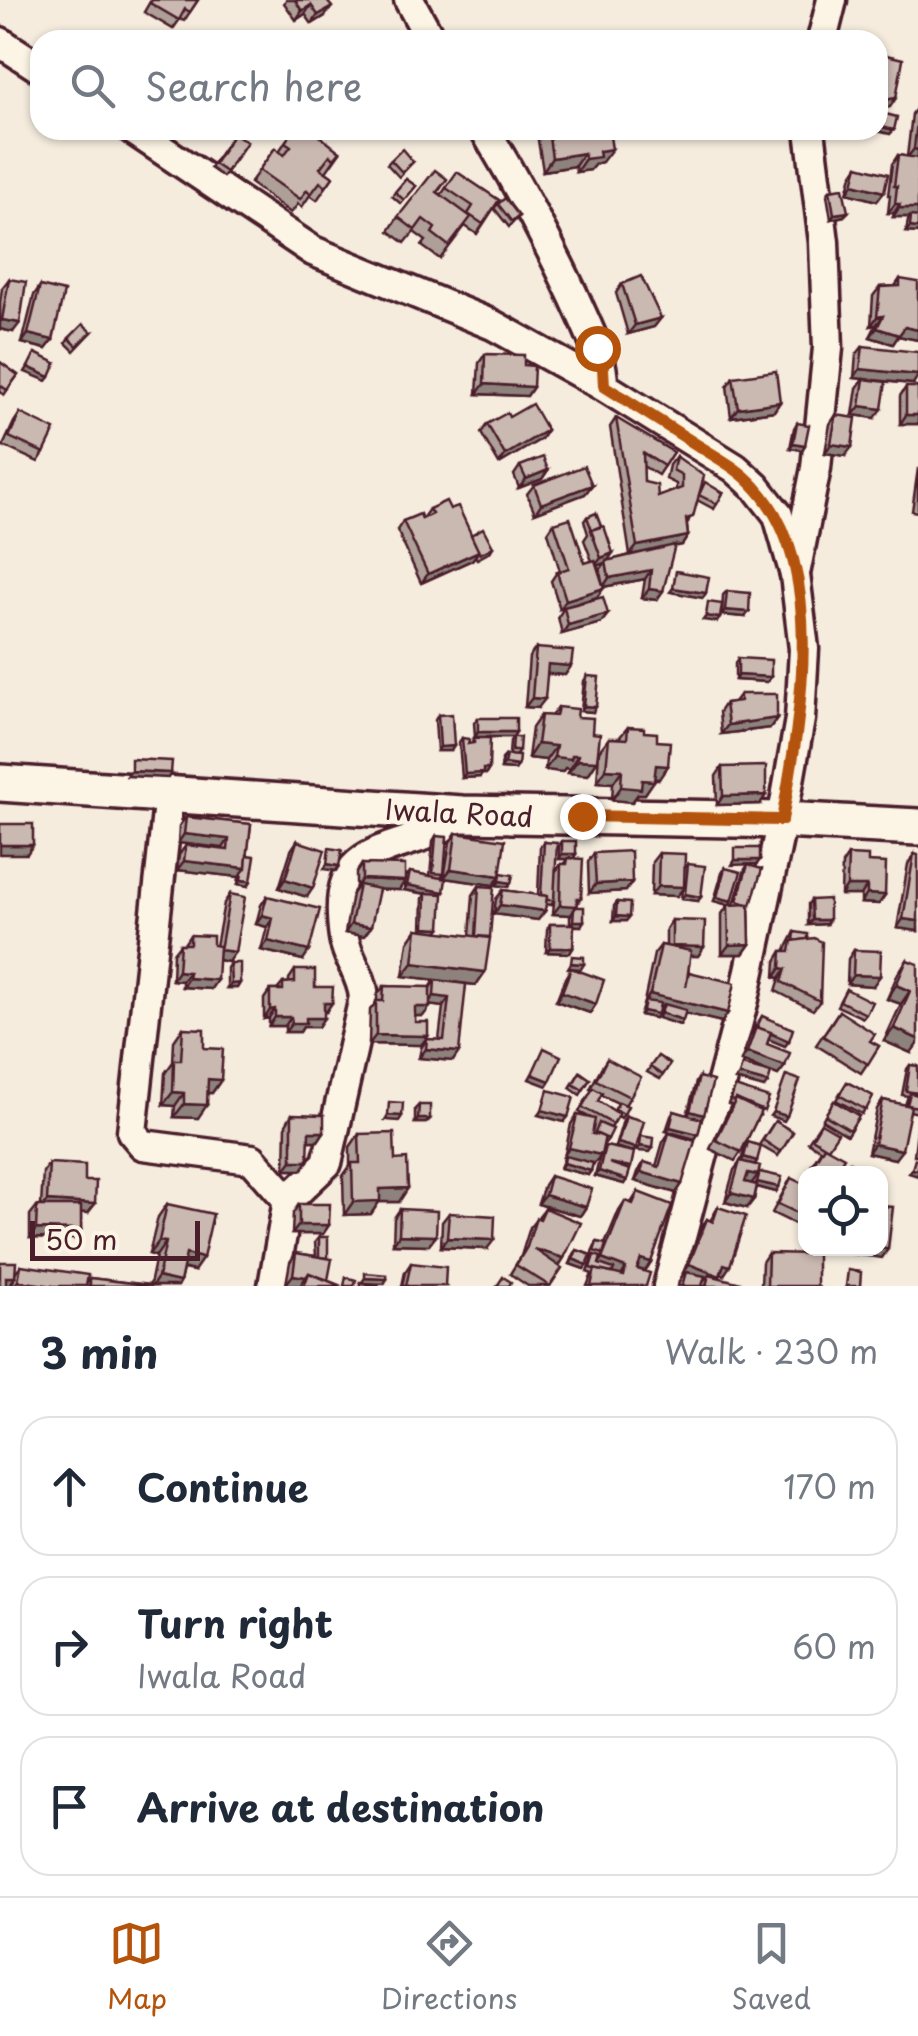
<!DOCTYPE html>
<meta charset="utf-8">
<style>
body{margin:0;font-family:"Playpen Sans",sans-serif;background:#f2f2f3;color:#1f2937}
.controls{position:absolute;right:30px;bottom:30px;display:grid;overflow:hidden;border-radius:20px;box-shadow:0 2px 8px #0004}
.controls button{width:90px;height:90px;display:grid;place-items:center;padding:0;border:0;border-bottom:2px solid #e0e1e3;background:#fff;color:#1f2937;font:50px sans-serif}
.scale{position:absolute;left:30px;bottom:25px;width:170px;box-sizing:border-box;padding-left:10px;border:5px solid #4a1f2b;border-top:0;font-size:28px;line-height:35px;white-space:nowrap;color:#4a1f2b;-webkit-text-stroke:8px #fcf5e5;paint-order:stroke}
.stop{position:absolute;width:30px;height:30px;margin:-22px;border:8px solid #b45309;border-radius:50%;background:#fff}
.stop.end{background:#b45309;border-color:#fff;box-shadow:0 2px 10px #0008}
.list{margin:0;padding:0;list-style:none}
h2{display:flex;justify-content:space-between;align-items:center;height:130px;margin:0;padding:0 40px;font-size:42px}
h2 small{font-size:32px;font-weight:400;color:#747a83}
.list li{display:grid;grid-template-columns:65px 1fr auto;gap:30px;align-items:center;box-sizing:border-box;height:140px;margin:0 20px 20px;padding:0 20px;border:2px solid #e0e1e3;border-radius:30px}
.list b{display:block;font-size:38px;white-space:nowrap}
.list p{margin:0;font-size:32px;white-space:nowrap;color:#747a83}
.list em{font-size:32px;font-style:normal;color:#747a83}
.icon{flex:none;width:55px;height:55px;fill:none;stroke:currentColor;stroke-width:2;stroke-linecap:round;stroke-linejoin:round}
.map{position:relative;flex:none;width:918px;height:1286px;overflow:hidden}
.search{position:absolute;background:#fff;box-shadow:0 2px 8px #0004;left:30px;right:30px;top:30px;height:110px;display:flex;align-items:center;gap:25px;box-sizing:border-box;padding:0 35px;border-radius:30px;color:#747a83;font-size:38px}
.sheet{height:610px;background:#fff}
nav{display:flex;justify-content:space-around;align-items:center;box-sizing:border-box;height:140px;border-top:2px solid #e0e1e3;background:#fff;font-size:28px;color:#747a83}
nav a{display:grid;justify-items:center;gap:5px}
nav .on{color:#b45309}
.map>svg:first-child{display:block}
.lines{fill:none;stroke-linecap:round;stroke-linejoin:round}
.minor-casing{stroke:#4a1f2b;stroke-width:35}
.tertiary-casing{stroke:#4a1f2b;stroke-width:42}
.minor{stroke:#fcf5e5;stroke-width:28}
.tertiary{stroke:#fcf5e5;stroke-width:35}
.wall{fill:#ae9f98;stroke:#4a1f2b;stroke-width:2.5;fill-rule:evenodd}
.shaded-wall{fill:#8d827c;stroke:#4a1f2b;stroke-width:2.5}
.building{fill:#cab9b1;stroke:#4a1f2b;stroke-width:2.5}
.route{stroke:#b45309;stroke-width:12}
.labels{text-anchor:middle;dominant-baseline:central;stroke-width:8;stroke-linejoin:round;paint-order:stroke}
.street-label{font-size:28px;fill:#4a1f2b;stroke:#fcf5e5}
</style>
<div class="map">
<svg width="918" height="1286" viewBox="0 0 918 1286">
<rect width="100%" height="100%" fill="#f5ecde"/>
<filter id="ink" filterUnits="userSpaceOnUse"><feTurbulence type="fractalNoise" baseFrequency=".01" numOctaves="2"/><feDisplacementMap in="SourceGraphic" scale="20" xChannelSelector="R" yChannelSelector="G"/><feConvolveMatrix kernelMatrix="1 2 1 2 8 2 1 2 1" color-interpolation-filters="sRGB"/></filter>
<g filter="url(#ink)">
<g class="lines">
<g class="minor-casing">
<g id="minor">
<polyline points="409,0 431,40"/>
<polyline points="822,40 832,0"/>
<polyline points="0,42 40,68"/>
<polyline points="133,130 313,251 493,325 603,386 735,468 756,487 778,515 795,575 804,649 800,719 782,820 744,999 668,1286"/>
<path d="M485,130C518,185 547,239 574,297C587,327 603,354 603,386"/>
<polyline points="796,569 816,468 828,348 824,242 810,130"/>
<polyline points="169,794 132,1132 143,1145 252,1159 288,1200"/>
<path d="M273,1286L288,1200L327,1163L364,997C362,975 347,959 344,938C333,856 364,856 429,834C441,830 452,821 462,814"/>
</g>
</g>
<g class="tertiary-casing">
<polyline id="tertiary" points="0,783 462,814 782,820 918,827"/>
</g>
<use href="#minor" class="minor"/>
<use href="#tertiary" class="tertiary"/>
</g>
<g class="wall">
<polygon points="151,0 198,0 184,21 180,19 173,29 144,12"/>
<polygon points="286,0 326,0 325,16 312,24 305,14 296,20 284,3"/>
<polygon points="918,106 918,233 906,232 908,220 910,217 893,217 894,213 888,213 890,195 888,195 892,164 898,155 907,157 912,114"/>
<polygon points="294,130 340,152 326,172 333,177 317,200 310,195 302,207 298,204 291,213 250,183 275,148 279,151"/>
<polygon points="539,130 609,130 602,162 595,164 590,170 576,172 575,166 543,171 537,134"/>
<polygon points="234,133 247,142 223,177 210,168"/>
<polygon points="391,160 413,162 399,177 387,164"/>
<polygon points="858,166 884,192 877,201 847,193 852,175"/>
<polygon points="457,172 499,200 477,234 465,226 440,259 422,246 426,241 414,232 405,243 389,231 398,217 447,179 438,192 441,195"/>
<polygon points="406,179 416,186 401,204 392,196"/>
<polygon points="830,190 848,212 844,216 831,219 827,195"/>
<polygon points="498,204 519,216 509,227 494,208"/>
<polygon points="9,279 13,332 0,329 0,302 2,288"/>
<polygon points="900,279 918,340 898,336 893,344 870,337 876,325 871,326 873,296 880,287 895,286"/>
<polygon points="622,284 661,318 654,327 628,334 616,293"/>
<polygon points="40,286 53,340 46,349 22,343 34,295"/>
<polygon points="92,332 74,351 66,343 69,338"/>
<polygon points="863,346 913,384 869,380 875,418 853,415 857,388 863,379 854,378 856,355"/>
<polygon points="485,354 524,365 533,387 527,396 477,394 479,363"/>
<polygon points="0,362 18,375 4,395 0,392"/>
<polygon points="733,377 780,402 774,411 731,417 727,386"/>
<polygon points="906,387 918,387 918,424 900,424 900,396"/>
<polygon points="20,413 44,453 38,462 3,446 14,422"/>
<polygon points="836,415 845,456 825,453 830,424"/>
<polygon points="509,417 547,430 541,439 499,464 481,433 487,424"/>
<path d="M616,418L673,452L658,475L643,466L644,482L658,497L676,490V484L666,479L669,465L676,456L700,491L723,493L714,509L697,500L687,525L688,536L682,545L674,546L657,600L642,598L645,579L603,587L597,597L570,606L608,614L601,623L562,634L558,617L564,608L560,609L551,581L557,572L560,571L548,532L554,523L585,563L592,561L584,540L588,534L584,521L587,517L608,561L630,555L610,427ZM605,563L600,570L602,584L597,566Z"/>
<polygon points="797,423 805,445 802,450 790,448 794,428"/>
<polygon points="520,466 548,470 542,479 519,488 514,475"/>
<polygon points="918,468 918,512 912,511"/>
<polygon points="534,485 592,485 585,494 535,513 527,494"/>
<polygon points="429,509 450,509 471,535 493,547 490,552 477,559 475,556 472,560 421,583 397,530 403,521 422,519"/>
<polygon points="727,591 745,617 722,615 723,595"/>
<polygon points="536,648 571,666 565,675 547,674 538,708 525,707 529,657"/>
<polygon points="738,658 771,677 767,682 735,680 735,663"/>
<polygon points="587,676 593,712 581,711 584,681"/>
<polygon points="740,694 777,718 770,728 721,734 719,712 725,703 734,702"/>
<polygon points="558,707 577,717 592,733 597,761 588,775 568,773 569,769 565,768 562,772 545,770 546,760 528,758 532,728 541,715 551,716"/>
<polygon points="438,715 451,751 437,751 435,720"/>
<polygon points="478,718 516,732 513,737 475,737 474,723"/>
<polygon points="628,727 644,732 657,741 659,779 654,779 645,794 638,794 632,802 612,800 613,783 597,782 599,751 609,738 619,738"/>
<polygon points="513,737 519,751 516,755 515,770 501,769 502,759 506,755 509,755 510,741"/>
<polygon points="462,738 468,744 471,743 474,738 489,769 486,774 482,774 480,777 462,778 459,742"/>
<polygon points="722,767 760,804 717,805 716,776"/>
<polygon points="186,817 251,824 247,855 248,886 238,884 239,877 177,870 179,855 186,845 223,849 223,848 178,843 179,826"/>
<polygon points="456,833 511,883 508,887 496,885 498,879 494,885 444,878 450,842"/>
<polygon points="436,836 444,874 441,878 442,894 438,932 470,936 473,895 479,886 485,972 476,985 466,984 453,1061 419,1058 421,1048 427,1039 439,1040 443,1007 430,1005 423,1016 415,1016 415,1022 428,1036 421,1045 369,1044 370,1010 377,1001 377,995 384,986 430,988 435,980 453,982 403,976 408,942 417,929 422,930 423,898 426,894 404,890 406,877 410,872 430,876 433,841"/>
<polygon points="297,841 307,897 279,888 291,850"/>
<polygon points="562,841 576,854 573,858 581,898 577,903 581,926 574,926 573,948 570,953 546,952 547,929 550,924 570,924 570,915 553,914 554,901 551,905 546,904 545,911 538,920 494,914 496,899 503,890 538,895 540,847 544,842 556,871 561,864 564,864 567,859 559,859 559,846"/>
<polygon points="594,853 632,882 626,891 589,893 588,862"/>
<polygon points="659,853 684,869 688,864 698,901 681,899 682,889 677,896 651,895 652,862"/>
<polygon points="914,854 918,931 897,928 908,864"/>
<polygon points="848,855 868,862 885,895 879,904 861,903 861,895 841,895 842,864"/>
<polygon points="362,864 399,890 379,889 364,936 345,933 352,894 356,888 356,873"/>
<polygon points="748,865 750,944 743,954 722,954 722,914 728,905 714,901 722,873 725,868 730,905 734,904 745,869"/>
<polygon points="230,894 228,962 218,960 211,989 182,987 182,981 172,980 173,953 180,944 184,944 190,935 216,946 224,903"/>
<polygon points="267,896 303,960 261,950 267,927 256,924 261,905"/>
<polygon points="811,900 826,924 808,925 808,904"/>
<polygon points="617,902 629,917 626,921 613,921 614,906"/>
<polygon points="672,920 704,947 698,956 690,956 688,974 722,1022 685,1013 680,1025 658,1018 661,1007 659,1007 655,1018 640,1015 644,1002 654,954 661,945 666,946 666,929"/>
<polygon points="795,932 808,939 820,1001 813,1010 776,991 780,978 775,977 776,961 782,951 785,951"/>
<polygon points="854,950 873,986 847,984 848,959"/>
<polygon points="907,960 911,1053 884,1041 901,1004 887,999 898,973"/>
<polygon points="230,963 240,983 237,988 227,988 227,968"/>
<polygon points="571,968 596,1004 590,1013 556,1001 565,978"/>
<polygon points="295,970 315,987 326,1012 324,1012 318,1027 303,1027 300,1032 285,1032 285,1026 269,1026 269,1018 264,1019 264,999 270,990 277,990 283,983 289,983 289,979"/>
<polygon points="846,989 866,1014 863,1018 837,1006"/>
<polygon points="839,1011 870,1041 879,1046 861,1073 816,1045"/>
<polygon points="762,1016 789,1041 785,1046 769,1039 767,1044 785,1066 778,1075 741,1061 750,1036"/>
<polygon points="183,1028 204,1048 221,1080 212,1093 208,1093 198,1118 174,1117 175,1106 163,1105 165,1073 173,1062 174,1041"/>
<polygon points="658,1056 670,1064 660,1079 647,1072"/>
<path d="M607,1059L630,1097L625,1105L624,1114L621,1118L618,1116L611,1128L608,1139L605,1143H603L602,1150L605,1146L632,1152L615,1147L623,1120L626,1116L636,1148L633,1152L631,1167L624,1184L595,1176L600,1156L594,1164H593L588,1175L560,1168L564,1158L571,1124L577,1115L591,1118L579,1112L592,1090L590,1089L601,1068ZM601,1095L618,1103L614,1111L598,1101Z"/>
<polygon points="910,1065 918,1066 918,1113 910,1111 895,1159 868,1153 877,1109 883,1100 905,1105 908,1096 902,1095 907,1069"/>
<polygon points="580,1072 590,1079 580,1095 570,1088"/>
<polygon points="699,1077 702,1119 698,1134 695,1139 666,1131 671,1116 674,1111 687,1115 696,1082"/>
<polygon points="847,1082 873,1096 862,1114 836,1100"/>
<polygon points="735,1087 761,1116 759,1115 741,1152 735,1161 710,1149 731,1105 728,1104"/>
<polygon points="834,1101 859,1116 847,1135 822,1120"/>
<polygon points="419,1105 430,1119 426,1123 415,1123 415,1109"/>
<polygon points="292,1114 324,1132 318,1141 309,1141 302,1170 285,1170 286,1124"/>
<polygon points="775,1121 793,1132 778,1156 759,1145"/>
<polygon points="918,1121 918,1155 914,1155"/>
<polygon points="821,1123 834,1174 806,1174 821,1150 808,1142"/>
<polygon points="669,1133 682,1184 676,1193 635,1181 638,1172 644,1162 656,1166 663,1142"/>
<polygon points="359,1134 395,1160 399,1202 379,1202 371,1214 344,1215 343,1176 350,1166 350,1147"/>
<polygon points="748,1142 757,1161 755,1165 758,1175 779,1187 776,1192 757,1187 754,1199 747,1208 725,1202 734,1170 741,1161 745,1147"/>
<polygon points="49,1163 85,1181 88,1213 81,1212 81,1230 75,1239 30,1238 30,1215 37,1206 41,1206 43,1172"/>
<polygon points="550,1176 586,1207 580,1216 538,1204 544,1185"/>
<polygon points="791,1178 806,1185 806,1221 801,1227 772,1213"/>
<polygon points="638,1192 651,1262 645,1271 646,1286 587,1286 592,1274 587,1272 593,1256 591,1255 584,1269 570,1264 574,1254 577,1250 591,1255 597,1242 605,1244 619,1210 625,1201 631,1203"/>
<polygon points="167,1204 194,1271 183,1269 180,1282 178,1286 12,1286 14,1279 9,1286 0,1286 15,1273 21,1265 86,1284 90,1278 150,1285 156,1256 149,1254 158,1217"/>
<polygon points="299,1204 329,1225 323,1234 292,1234 293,1213"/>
<polygon points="718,1207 724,1275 720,1274 718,1278 745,1286 678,1286 679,1281 684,1273 683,1273 701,1228 707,1219 710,1221"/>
<polygon points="545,1208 559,1266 550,1286 528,1286 510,1274 521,1256 530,1227"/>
<polygon points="400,1209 436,1236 429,1245 393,1244 394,1218"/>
<polygon points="449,1213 487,1249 441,1247 442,1222"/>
<polygon points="319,1237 328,1281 341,1286 298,1286 286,1284 290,1262 296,1253 316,1256 315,1242"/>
<polygon points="768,1253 817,1286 761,1286 762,1262"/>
<polygon points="411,1263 445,1286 402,1286 405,1272"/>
</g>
<g class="shaded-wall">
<polygon points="311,5 305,14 296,20 302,11"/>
<polygon points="332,7 325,16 312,24 318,15"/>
<polygon points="896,98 890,107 878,109 878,101"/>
<polygon points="878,126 894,130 890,134 873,130 878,130"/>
<polygon points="612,149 602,162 595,164 590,170 576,172 585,159 599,151"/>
<polygon points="914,149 918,150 918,159 907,158"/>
<polygon points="584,153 575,166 543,171 552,158"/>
<polygon points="853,184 884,192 877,201 847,193"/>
<polygon points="895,204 900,204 894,213 888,213"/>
<polygon points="899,208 918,208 918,217 893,217"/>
<polygon points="848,212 844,216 831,219 834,214"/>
<polygon points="910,227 918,228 918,233 906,232"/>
<polygon points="883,316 876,325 871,326 877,317"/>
<polygon points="661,318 654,327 628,334 635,325"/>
<polygon points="2,320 20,323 13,332 0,329 0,322"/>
<polygon points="905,327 918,330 918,340 898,336"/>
<polygon points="877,328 899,335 893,344 870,337"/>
<polygon points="28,334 53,340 46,349 22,343"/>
<polygon points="28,367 50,377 47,381 25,372"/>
<polygon points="860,369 918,375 918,376 913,384 854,378"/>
<polygon points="484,384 533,387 527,396 477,394"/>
<polygon points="780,402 774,411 731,417 738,408"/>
<polygon points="860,406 882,409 875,418 853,415"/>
<polygon points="906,415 918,415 918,424 900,424"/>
<polygon points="547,430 541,439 499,464 505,455"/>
<polygon points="793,443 805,445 802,450 790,448"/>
<polygon points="831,444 852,447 845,456 825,453"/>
<polygon points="548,470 542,479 519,488 526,479"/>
<polygon points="592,485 585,494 535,513 541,504"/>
<polygon points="688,536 682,545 630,555 637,546"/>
<polygon points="479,551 472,560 421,583 428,574"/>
<polygon points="613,553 607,562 594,567 601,558"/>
<polygon points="651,570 645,579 603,587 609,578"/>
<polygon points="604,588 597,597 560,609 566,600"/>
<polygon points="673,588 706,593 703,598 670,592"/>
<polygon points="649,589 663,591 657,600 642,598"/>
<polygon points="725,610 749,612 745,617 722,615"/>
<polygon points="608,614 601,623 562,634 568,625"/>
<polygon points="706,616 720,618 717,622 703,620"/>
<polygon points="548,664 571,666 565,675 541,673"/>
<polygon points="738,675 771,677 767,682 735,680"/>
<polygon points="532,698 545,699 538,708 525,707"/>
<polygon points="584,706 596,707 593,712 581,711"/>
<polygon points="777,718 770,728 721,734 728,725"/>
<polygon points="478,732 516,732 513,737 475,737"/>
<polygon points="537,744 556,746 546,760 528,758"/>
<polygon points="454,746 451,751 437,751 440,747"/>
<polygon points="572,755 578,755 569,769 565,768 562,772 545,770 554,757"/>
<polygon points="578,760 597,761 588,775 568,773"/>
<polygon points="504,764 518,766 515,770 501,769"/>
<polygon points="656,765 668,766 659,779 646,778"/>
<polygon points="483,769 489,769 486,774 482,774 480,777 462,778 465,774"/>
<polygon points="606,769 622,770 613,783 597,782"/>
<polygon points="131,771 171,773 168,778 127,776"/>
<polygon points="642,780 654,781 645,794 638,794 632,802 612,800 621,787"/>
<polygon points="766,795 760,804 717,805 723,796"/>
<polygon points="184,834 229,839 223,848 178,843"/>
<polygon points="0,845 33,845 27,854 0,854"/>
<polygon points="562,854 576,854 573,859 559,859"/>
<polygon points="735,860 760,860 757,864 732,865"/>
<polygon points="184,861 246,868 239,877 177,870"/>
<polygon points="327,864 339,866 336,871 324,869"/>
<polygon points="451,869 500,876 494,885 444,878"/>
<polygon points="285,879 313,888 307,897 279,888"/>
<polygon points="362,879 405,881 399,890 358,889 359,885 355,888"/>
<polygon points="241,880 251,881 248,886 238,884"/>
<polygon points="500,881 511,883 508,887 496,885"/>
<polygon points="632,882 626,891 589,893 596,884"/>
<polygon points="407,885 444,892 440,896 404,890"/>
<polygon points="658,886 684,887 677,896 651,895"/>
<polygon points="847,886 867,886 861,895 841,895"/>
<polygon points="685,894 701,897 698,901 681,899"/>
<polygon points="867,894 885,895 879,904 861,903"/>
<polygon points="717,897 732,901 729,905 714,901"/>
<polygon points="577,898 581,898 571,915 553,914 560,905"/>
<polygon points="500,905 545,911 538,920 494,914"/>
<polygon points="262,915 273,918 267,927 256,924"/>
<polygon points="616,916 629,917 626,921 613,921"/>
<polygon points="903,919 918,921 918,931 897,928"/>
<polygon points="812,920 829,920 826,924 808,925"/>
<polygon points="573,921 584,921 581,926 570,925"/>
<polygon points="351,924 371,927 364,936 345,933"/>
<polygon points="425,927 441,928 438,932 421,931"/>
<polygon points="268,941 309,951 303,960 261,950"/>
<polygon points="750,944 743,954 722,954 729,945"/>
<polygon points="672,946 704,947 698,956 665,955"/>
<polygon points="550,948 573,948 570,953 546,952"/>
<polygon points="220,950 235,952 228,962 214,959"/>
<polygon points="413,963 485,972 476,985 403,976"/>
<polygon points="571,963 584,964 581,969 568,968"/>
<polygon points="781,968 786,969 780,978 775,977"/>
<polygon points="178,971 189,972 182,981 172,980"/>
<polygon points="853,975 880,976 873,986 847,984"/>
<polygon points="188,978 217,980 211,989 182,987"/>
<polygon points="240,983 237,988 227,988 231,984"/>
<polygon points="896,985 910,991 901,1004 887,999"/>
<polygon points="562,992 596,1004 590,1013 556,1001"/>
<polygon points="650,994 728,1013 722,1022 662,1008 664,1004 661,1007 644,1003"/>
<polygon points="434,996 449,998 443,1007 427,1005"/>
<polygon points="324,1003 332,1003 326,1012 318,1012"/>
<polygon points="415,1007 430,1007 423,1016 409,1016"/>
<polygon points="275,1009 269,1018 264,1019 270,1010"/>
<polygon points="643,1011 658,1014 655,1018 640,1015"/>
<polygon points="661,1013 683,1020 680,1025 658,1018"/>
<polygon points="275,1017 291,1017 285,1026 269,1026"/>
<polygon points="306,1018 324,1018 318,1027 303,1027 300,1032 285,1032 292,1023"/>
<polygon points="757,1028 789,1041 785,1046 753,1033"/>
<polygon points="894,1028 918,1039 918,1043 911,1053 884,1041"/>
<polygon points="376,1035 428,1036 421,1045 369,1044"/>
<polygon points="426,1049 459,1052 453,1061 419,1058"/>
<polygon points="747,1052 785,1066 778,1075 741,1061"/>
<polygon points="532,1074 550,1081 547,1086 529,1079"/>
<polygon points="739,1075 768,1083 764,1088 735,1080"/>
<polygon points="208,1079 221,1080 212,1093 199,1093"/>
<polygon points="173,1092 184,1093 175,1106 163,1105"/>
<polygon points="184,1104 207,1105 198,1118 174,1117"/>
<polygon points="542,1110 568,1117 564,1122 538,1115"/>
<polygon points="690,1111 704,1115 701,1120 687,1116"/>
<polygon points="773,1112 787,1116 784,1121 770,1116"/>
<polygon points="388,1115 402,1116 399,1121 385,1120"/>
<polygon points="418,1119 430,1119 426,1123 415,1123"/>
<polygon points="670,1127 698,1134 695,1139 666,1131"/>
<polygon points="309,1132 324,1132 318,1141 303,1141"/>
<polygon points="618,1143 636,1148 633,1152 615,1147"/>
<polygon points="874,1144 902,1150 895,1159 868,1153"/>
<polygon points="640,1146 653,1148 650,1152 637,1151"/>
<polygon points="569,1148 601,1155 594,1164 563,1157"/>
<polygon points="744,1157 757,1161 754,1166 741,1162"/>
<polygon points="292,1161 308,1161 302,1170 285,1170"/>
<polygon points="564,1163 591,1171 588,1175 560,1168"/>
<polygon points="912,1169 918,1170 918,1176 909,1173"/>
<polygon points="599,1171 627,1180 624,1184 595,1176"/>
<polygon points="641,1172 682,1184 676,1193 635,1181"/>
<polygon points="748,1173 758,1175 751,1184 742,1182"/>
<polygon points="757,1182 779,1187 776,1192 754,1186"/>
<polygon points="408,1188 399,1202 379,1202 371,1214 344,1215 353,1202 380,1189"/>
<polygon points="731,1193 754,1199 747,1208 725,1202"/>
<polygon points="545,1195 586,1207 580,1216 538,1204"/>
<polygon points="47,1201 95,1204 88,1213 41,1210"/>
<polygon points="299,1225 329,1225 323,1234 292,1234"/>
<polygon points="36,1229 81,1230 75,1239 30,1238"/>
<polygon points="399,1235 436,1236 429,1245 393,1244"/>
<polygon points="447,1238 494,1240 487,1249 441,1247"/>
<polygon points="159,1241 166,1242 156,1256 149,1254"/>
<polygon points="841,1248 880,1248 888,1249 882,1258 838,1252"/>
<polygon points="534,1249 564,1258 558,1268"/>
<polygon points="186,1254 203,1258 194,1271 177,1267"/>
<polygon points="573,1259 587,1265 584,1269 570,1264"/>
<polygon points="602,1259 626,1268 620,1278 596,1268"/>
<polygon points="641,1259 651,1262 645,1271 634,1268"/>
<polygon points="689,1264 720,1276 713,1285 709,1275 704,1281 683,1273"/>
<polygon points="724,1264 730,1266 724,1275 718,1273"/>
<polygon points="293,1275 306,1277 300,1286 286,1284"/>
<polygon points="6,1277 15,1277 9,1286 0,1286"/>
<polygon points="158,1277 180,1282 178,1286 152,1286"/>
<polygon points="365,1278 387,1279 384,1284 361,1283"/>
<polygon points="18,1281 54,1286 14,1286"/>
</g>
<g class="building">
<polygon points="152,0 198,0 190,12 185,9 179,20 150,3"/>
<polygon points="295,0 326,0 332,7 318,15 311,5 302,11"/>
<polygon points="878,53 903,59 896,98 878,101"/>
<polygon points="878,112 897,117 894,130 878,126"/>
<polygon points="918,112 918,150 914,149"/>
<polygon points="294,130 312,130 340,152 334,159 330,155 320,168 333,177 326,187 320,182 311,194 307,190 300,199 259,170 275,148 284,155 291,146 285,142"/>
<polygon points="548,130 609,130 612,149 599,151 600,157 585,159 584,153 552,158"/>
<polygon points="234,133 247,142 226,172 214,164"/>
<polygon points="402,149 413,162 402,172 391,160"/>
<polygon points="898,155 918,158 918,208 899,208 900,204 895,204 897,186 894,186"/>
<polygon points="858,166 888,174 884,192 853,184"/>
<polygon points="435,170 447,179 437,192 471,217 449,246 432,233 435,228 423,219 415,230 398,217"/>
<polygon points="457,172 499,200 483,224 468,214 473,206 446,188"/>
<polygon points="406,179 416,186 404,200 395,192"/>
<polygon points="843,188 848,212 834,214 830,190"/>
<polygon points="505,198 519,216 512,222 498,204"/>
<polygon points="911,216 918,217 918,228 910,227"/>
<polygon points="641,276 661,318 635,325 622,284"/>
<polygon points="9,279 26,282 20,323 2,320"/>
<polygon points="900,279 918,282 918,330 905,327 899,335 877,328 883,316 877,317 880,287 900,286"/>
<polygon points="40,286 64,292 53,340 28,334"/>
<polygon points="83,324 92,332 77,346 69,338"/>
<polygon points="863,346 918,352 918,375 860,369"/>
<polygon points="35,353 56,363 50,377 28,367"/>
<polygon points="485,354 524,355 524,365 534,366 533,387 484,384"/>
<polygon points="0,362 18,375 7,390 0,385"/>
<polygon points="776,371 780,402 738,408 733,377"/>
<polygon points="864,379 886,382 882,409 860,406"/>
<rect x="906" y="387" width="12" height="28"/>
<polygon points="532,404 547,430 505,455 487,424 507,413 509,417"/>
<polygon points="20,413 55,430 44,453 9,437"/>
<polygon points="836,415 856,418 852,447 831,444"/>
<polygon points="616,418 673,452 664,466 643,453 644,482 657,485 658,497 682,488 682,475 673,470 676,456 704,476 693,517 686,519 688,536 637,546"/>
<polygon points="797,423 809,425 805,445 793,443"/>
<polygon points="543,457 548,470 526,479 520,466"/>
<polygon points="584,466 592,485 541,504 534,485"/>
<polygon points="705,482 723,493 717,504 699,495"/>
<polygon points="446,501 450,509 458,506 479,551 428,574 403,521 420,514 422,519 432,514 429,509"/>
<polygon points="596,513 601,526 592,530 587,517"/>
<polygon points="570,518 585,563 595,560 604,588 566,600 557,572 569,568 554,523"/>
<polygon points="604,526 613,553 601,558 591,530"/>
<polygon points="483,528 493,547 480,554 471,535"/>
<polygon points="675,545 663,591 649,589 651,570 609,578 606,561"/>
<polygon points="676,571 709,577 706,593 673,588"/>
<polygon points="727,591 750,593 749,612 725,610"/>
<polygon points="603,597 608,614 568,625 564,607"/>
<polygon points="708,602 722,604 720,618 706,616"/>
<polygon points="536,648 573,651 571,666 548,664 545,699 532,698"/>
<polygon points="738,658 771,660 771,677 738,675"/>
<polygon points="587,676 599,677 596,707 584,706"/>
<polygon points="740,694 777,694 777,718 728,725 725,703 740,701"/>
<polygon points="558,707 578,709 577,717 593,718 592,733 600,734 597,761 578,760 578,755 572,755 571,759 554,757 556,746 537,744 541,715 556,716"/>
<polygon points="452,714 454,746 440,747 438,715"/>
<rect x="478" y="718" width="38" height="14"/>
<polygon points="628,727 644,728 644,732 657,733 657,741 670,742 668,766 656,765 654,781 642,780 641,789 621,787 622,770 606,769 609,738 627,739"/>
<polygon points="513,737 520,737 519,751 512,751"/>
<polygon points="462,738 469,739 468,744 474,743 474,738 490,738 489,769 483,769 483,773 465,774"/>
<polygon points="506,755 519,756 518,766 504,764"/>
<polygon points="131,759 172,761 171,773 131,771"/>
<polygon points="766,766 766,795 723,796 722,767"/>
<polygon points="186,817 251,824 246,868 184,861 186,845 228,850 229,839 184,834"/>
<rect x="0" y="824" width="33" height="21"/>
<polygon points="456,833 505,840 500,876 451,869"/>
<polygon points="436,836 447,837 444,874 433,873"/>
<polygon points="297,841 325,850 313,888 285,879"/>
<rect x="562" y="841" width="14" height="13"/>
<polygon points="544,842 557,843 554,900 546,900 547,896 541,895"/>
<polygon points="329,848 342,850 339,866 327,864"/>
<rect x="735" y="848" width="25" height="12"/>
<polygon points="631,851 632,882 596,884 594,853"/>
<polygon points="659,853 685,854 684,887 658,886"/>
<polygon points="914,854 918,855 918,921 903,919"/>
<polygon points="247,855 255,856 251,881 241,880 242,873 246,868"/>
<polygon points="848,855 868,856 868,862 886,863 885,895 867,894 867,886 847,886"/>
<polygon points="568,858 583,859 581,898 577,898 577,906 560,905 561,864 567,864"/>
<polygon points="362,864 405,865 405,881 362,879"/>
<polygon points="688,864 705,866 701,897 685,894"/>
<polygon points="748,865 762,869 751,905 737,901"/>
<polygon points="725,868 741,872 732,901 717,897"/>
<polygon points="410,872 446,879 444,892 407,885"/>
<polygon points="501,873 513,875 511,883 500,881"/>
<polygon points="359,885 379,889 371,927 351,924"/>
<polygon points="479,886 494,887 490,937 476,936"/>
<polygon points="503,890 547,896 545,911 500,905"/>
<polygon points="426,893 443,894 441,928 425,927"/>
<polygon points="230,894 245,897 235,952 220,950"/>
<polygon points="267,896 320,909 309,951 268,941 273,918 262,915"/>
<polygon points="829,899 829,920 812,920 811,900"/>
<polygon points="617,902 630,903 629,917 616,916"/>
<polygon points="749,904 750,944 729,945 728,905"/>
<polygon points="576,907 584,907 584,921 573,921 574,910"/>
<polygon points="672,920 705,921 704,947 672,946"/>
<polygon points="550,924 574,924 573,948 550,948"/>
<polygon points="417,929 490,938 485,972 413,963"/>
<polygon points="795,932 808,934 808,939 794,941"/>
<polygon points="190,935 213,936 213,945 219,946 217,980 188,978 189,972 178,971 180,944 190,944"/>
<polygon points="814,938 822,942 820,1001 782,982 786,969 781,968 782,951 790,951 792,941"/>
<polygon points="661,945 691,951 686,987 689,972 735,983 728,1013 650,994"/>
<polygon points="854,950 881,951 880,976 853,975"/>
<polygon points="572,956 584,957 584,964 571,963"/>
<polygon points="907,960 918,964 918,1039 894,1028 910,991 896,985"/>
<polygon points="230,963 240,963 240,983 231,984"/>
<polygon points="571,968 604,980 596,1004 562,992"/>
<polygon points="295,970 315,970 315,987 333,987 332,1003 324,1003 324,1018 306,1018 306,1023 292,1023 291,1017 275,1017 275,1009 270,1010 270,990 283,990 283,983 295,982"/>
<polygon points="435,980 466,984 459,1052 426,1049 427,1039 444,1040 449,998 434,996"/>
<polygon points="384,986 430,987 430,1007 415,1007 415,1022 428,1022 428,1036 376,1035 376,1001 383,1001"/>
<polygon points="846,989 872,1002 866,1014 840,1001"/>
<polygon points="645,1001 660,1003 658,1014 643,1011"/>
<polygon points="664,1004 686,1010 683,1020 661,1013"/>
<polygon points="839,1011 875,1034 870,1041 879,1046 868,1064 823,1036"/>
<polygon points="762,1016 793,1029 789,1041 757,1027"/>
<polygon points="756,1027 771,1032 767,1044 790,1053 785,1066 747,1052"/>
<polygon points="183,1028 204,1029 204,1048 223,1049 221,1080 208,1079 207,1105 184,1104 184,1093 173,1092 174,1060 181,1060"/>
<polygon points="544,1048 561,1056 550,1081 532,1074"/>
<polygon points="658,1056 670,1064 663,1075 650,1067"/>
<polygon points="607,1059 641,1077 630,1097 596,1080"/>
<polygon points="742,1065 771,1073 768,1083 739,1075"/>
<polygon points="910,1065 918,1066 918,1093 906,1091"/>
<polygon points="580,1072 590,1079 583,1090 573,1084"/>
<polygon points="786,1075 800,1080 787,1116 773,1112"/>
<polygon points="699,1077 713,1081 704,1115 690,1111"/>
<polygon points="847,1082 873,1096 866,1110 839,1095"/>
<polygon points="735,1087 769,1098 764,1111 736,1099 735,1101 731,1100"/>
<polygon points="593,1088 602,1093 598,1101 619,1114 613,1124 582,1107"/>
<polygon points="548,1090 574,1097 568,1117 542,1110"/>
<polygon points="910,1093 918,1095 918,1107 907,1105"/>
<polygon points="736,1099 761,1111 741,1152 716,1140"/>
<polygon points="883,1100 911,1106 902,1150 874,1144"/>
<polygon points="834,1101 859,1116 850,1130 825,1115"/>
<polygon points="389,1102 403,1103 402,1116 388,1115"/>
<polygon points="619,1102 628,1106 624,1114 615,1109"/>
<polygon points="419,1105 430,1105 430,1119 418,1119"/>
<polygon points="674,1111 702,1119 698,1134 670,1127"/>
<polygon points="292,1114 324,1115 324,1132 309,1132 308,1161 292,1161"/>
<polygon points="577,1115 595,1119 592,1134 605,1136 601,1155 569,1148"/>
<polygon points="626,1116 644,1121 636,1148 618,1143"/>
<polygon points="775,1121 793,1132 781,1152 763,1140"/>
<polygon points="599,1123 613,1129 608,1139 595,1133"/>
<polygon points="821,1123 838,1133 828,1148 812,1138"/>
<polygon points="394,1133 395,1160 407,1159 408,1188 380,1189 380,1201 353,1202 352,1163 360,1163 359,1134"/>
<polygon points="669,1133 695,1141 682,1184 641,1172 644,1162 659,1167"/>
<polygon points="641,1136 654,1138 653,1148 640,1146"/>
<polygon points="748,1142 761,1146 757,1161 744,1157"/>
<polygon points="605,1146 634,1152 631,1167 609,1163 630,1170 627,1180 599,1171"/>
<polygon points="824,1146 844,1157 834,1174 821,1174 811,1168"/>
<polygon points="565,1156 593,1163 591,1171 564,1163"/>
<polygon points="915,1159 918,1160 918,1170 912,1169"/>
<polygon points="740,1161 760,1166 758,1175 748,1173 745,1182 757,1185 754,1199 731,1193"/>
<polygon points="850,1162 861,1169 858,1174 843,1174"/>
<polygon points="49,1163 85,1165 85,1181 96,1181 95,1204 47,1201"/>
<polygon points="760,1172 782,1177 779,1187 757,1182"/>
<polygon points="550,1176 592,1189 586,1207 545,1195"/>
<polygon points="791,1178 806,1185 806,1217 778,1204"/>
<polygon points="638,1192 672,1205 651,1262 641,1259 637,1269 650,1273 646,1286 591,1286 595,1269 624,1276 626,1268 602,1259 625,1201 633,1204"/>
<polygon points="167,1204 213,1214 203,1258 186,1254 180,1282 158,1277 166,1242 159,1241"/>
<polygon points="299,1204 330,1204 329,1225 299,1225"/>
<polygon points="37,1206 81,1206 81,1230 36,1229"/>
<polygon points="880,1206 893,1207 888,1249 880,1248"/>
<polygon points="718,1207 746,1216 730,1266 724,1264 720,1276 689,1264 707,1219 713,1222"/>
<polygon points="545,1208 581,1223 564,1258 534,1249 562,1268 550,1286 516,1265 527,1247 536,1218 540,1219"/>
<polygon points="400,1209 437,1211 436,1236 399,1235"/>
<polygon points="449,1213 495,1216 494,1240 447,1238"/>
<polygon points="319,1237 328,1237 328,1258 319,1257"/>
<polygon points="597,1242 606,1244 603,1254 594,1251"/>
<polygon points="577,1250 591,1255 587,1265 573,1259"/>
<polygon points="296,1253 332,1259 328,1280 309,1273 306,1277 293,1275"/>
<polygon points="768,1253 817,1254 817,1286 767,1286"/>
<polygon points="594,1255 601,1257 599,1264 614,1269 612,1273 590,1268"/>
<polygon points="0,1262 16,1262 15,1277 6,1277 6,1286 0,1286"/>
<polygon points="411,1263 446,1267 445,1286 406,1286"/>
<polygon points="21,1265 88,1275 86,1286 54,1286 18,1281"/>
<polygon points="848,1270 861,1272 860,1286 846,1286"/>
<polygon points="686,1272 705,1276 702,1286 682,1286"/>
<polygon points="309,1273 341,1286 304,1286"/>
<polygon points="365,1273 387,1275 387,1279 365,1278"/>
<polygon points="709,1275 745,1284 745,1286 706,1286"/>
<polygon points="346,1277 356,1280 354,1286 344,1286"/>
<polygon points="503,1277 511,1282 509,1286 497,1286"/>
<polygon points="90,1278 156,1286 90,1286"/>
<polygon points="360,1282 379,1286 360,1286"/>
</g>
</g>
<g class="lines" filter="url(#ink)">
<path class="route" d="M582,816L782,820C799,724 829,568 756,488C739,468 716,457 694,443C664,424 634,405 604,386L603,368L597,348"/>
</g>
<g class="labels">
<g class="street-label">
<text transform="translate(459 812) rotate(3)">Iwala Road</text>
</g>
</g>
</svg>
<div class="controls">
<button><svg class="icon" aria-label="locate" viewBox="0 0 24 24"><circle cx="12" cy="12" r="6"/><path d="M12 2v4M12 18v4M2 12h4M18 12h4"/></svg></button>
</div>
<div class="scale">50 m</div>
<div class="stop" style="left:597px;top:348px"></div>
<div class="stop end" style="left:582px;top:816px"></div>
<div class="search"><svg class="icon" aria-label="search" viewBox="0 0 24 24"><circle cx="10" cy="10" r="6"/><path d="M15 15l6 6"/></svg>Search here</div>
</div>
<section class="sheet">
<h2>3 min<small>Walk · 230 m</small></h2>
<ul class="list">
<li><svg class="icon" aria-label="ahead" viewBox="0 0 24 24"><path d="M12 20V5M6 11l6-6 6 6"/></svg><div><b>Continue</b></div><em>170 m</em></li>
<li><svg class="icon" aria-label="right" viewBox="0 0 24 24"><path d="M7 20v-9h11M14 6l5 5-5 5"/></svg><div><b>Turn right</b><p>Iwala Road</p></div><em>60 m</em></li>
<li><svg class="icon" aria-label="arrive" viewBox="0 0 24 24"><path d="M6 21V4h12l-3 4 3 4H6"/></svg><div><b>Arrive at destination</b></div></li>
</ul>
</section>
<nav>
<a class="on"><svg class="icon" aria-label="map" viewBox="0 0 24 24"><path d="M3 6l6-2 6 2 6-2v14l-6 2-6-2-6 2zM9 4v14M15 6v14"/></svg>Map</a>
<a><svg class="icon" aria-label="directions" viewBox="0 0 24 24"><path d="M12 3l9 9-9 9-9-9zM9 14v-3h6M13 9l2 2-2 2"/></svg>Directions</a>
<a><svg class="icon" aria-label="saved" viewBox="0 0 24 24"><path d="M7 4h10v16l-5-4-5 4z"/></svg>Saved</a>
</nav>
